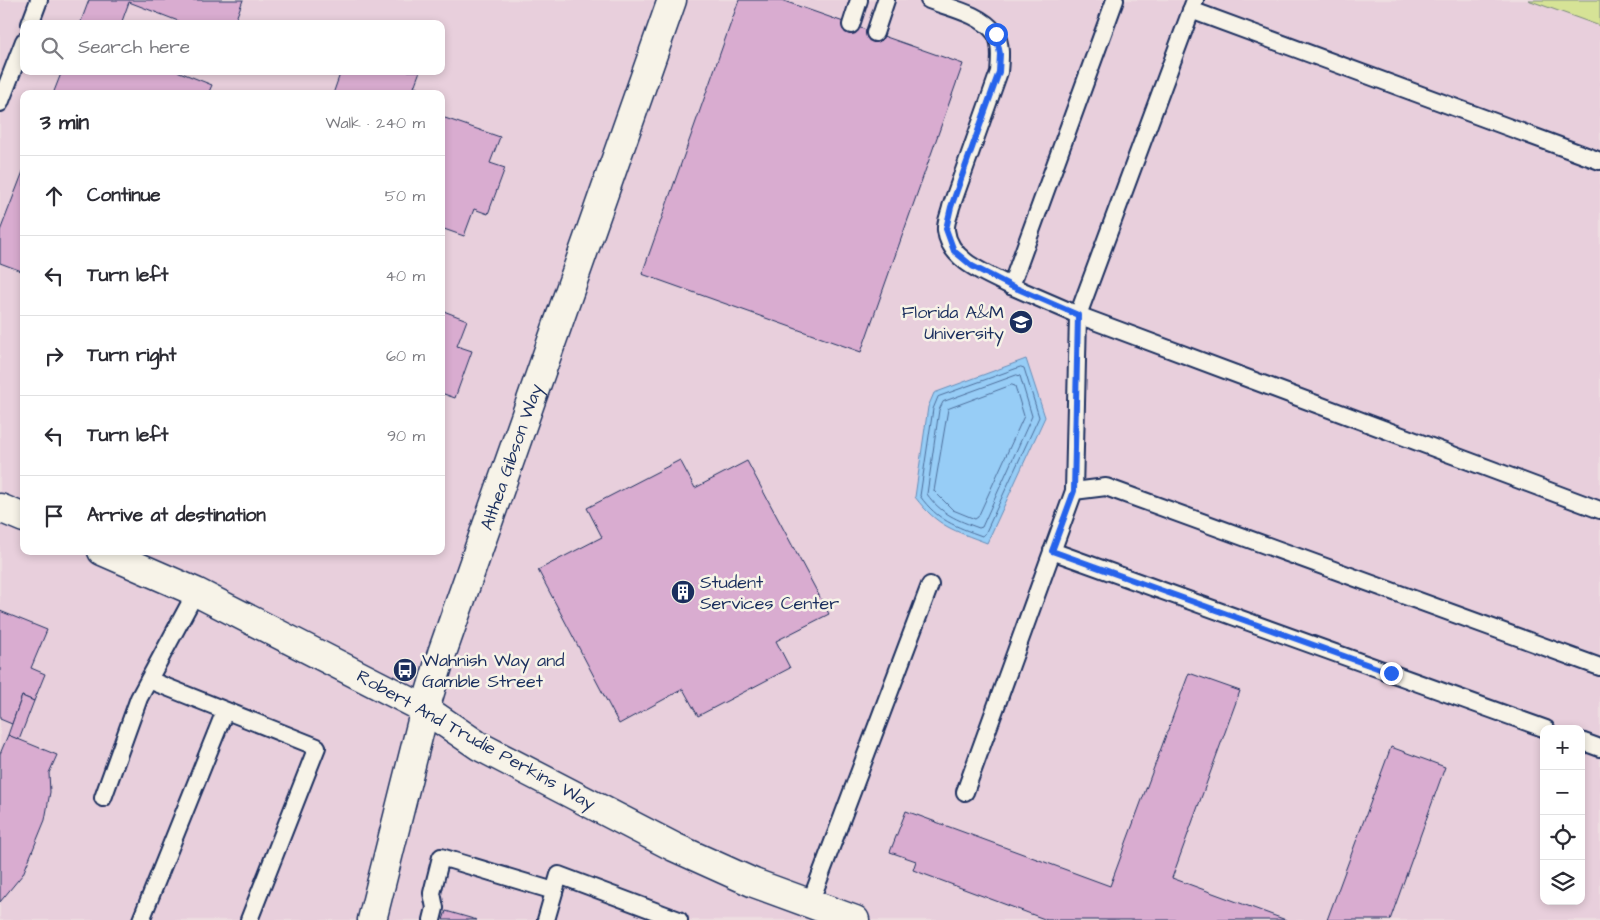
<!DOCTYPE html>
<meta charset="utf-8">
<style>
body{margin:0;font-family:"Architects Daughter",sans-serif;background:#f7f7f7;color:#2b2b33}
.controls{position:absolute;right:15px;bottom:15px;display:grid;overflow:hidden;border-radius:10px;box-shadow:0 2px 8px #0003}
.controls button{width:45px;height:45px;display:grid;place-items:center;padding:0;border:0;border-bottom:1px solid #e1e1e2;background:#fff;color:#2b2b33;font:25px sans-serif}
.stop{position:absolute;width:15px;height:15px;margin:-11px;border:4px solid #2563eb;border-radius:50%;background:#fff}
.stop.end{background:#2563eb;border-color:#fff;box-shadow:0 1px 5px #0008}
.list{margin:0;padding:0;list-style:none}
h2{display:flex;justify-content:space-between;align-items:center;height:65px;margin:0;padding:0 20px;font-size:21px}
h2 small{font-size:16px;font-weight:400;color:#7c7c81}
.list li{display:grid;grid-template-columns:32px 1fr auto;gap:15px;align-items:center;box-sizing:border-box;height:80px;padding:0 20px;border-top:1px solid #e1e1e2}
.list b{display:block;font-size:19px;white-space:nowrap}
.list em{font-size:16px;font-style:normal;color:#7c7c81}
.icon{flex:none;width:28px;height:28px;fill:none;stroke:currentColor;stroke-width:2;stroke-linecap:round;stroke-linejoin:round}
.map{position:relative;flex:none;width:1600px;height:920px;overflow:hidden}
.search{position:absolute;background:#fff;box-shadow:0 2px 8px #0003;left:20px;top:20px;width:425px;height:55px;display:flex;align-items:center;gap:12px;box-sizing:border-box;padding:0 18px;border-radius:10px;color:#7c7c81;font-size:19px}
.panel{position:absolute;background:#fff;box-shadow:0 2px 8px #0003;left:20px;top:90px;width:425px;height:465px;border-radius:10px}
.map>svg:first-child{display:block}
.built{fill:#e8cfdc;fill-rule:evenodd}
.green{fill:#d6e396;stroke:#78897a}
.water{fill:#97cdf6;stroke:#658eb9}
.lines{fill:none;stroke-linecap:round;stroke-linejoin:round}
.shore{stroke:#4d6e9b;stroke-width:1}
.building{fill:#d9acd0;stroke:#1b2f5e}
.lane-casing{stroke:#1b2f5e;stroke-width:20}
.street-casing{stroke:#1b2f5e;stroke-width:31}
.secondary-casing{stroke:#1b2f5e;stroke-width:31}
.lane{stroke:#f7f3e8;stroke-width:16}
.street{stroke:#f7f3e8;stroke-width:28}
.secondary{stroke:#f7f3e8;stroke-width:28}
.route{stroke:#2563eb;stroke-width:6}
.labels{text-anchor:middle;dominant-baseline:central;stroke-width:5;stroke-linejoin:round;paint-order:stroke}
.poi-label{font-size:18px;fill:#1b2f5e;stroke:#f7f3e8;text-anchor:start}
.street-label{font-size:18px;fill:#1b2f5e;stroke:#f7f3e8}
</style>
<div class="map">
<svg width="1600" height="920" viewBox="0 0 1600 920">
<rect width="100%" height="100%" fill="#eedee1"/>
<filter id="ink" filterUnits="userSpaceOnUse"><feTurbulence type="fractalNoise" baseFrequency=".02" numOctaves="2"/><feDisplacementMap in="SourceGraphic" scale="10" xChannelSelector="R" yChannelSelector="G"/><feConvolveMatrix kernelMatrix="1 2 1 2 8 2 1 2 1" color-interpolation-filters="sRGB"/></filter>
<g filter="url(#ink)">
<path class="built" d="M0,0H1600V920H0ZM24,24H441V71H24ZM24,94H441V551H24ZM1544,729H1581V901H1544Z"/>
<polygon class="green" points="1528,0 1600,0 1600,26"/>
<path class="water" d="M1026,359L1045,417L987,543C953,530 938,527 915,497L928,407L934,393Z"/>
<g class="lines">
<g class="shore">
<path d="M1021,367L1024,368L1039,417L985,534L982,536C955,526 938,521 920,496L933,409L938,397Z"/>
<path d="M1017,375L1020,376L1032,416L982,527L979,528C957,520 941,514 927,494L939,410L943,402Z"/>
<polygon points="1012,385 1015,386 1024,416 978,517 975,519 953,510 934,491 948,409"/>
</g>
</g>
<g class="building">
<polygon points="89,0 243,0 234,24 186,24 129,2 121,24 80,24"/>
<polygon points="739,0 781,0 963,64 861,352 642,274"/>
<polygon points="62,71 177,71 212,85 208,94 53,94"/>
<polygon points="341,71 420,71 414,87 429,92 333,94"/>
<polygon points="442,117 500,137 490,163 505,168 488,214 474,209 464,236 441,228"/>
<polygon points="24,169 24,272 0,263 0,231"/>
<polygon points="441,310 467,320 457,346 472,351 455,398 441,393"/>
<polygon points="680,460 695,488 747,461 829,614 776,641 790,668 698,716 683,689 619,724 538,570 602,537 587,508"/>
<polygon points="0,611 47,630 31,668 45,674 34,701 22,696 12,724 0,719"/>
<polygon points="1189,673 1240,691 1172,878 1286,920 1047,920 913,870 916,861 890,852 906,811 1110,886"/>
<polygon points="22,696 34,701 19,740 8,735"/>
<polygon points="8,735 57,755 49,773 50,792 45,820 23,874 0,902 0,754"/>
<polygon points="1391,747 1445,767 1390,920 1327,920"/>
<polygon points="446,911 477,920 443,920"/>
</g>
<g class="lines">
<g class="lane-casing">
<g id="lane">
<path d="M929,0C950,8 981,14 995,33C1002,43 1000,61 999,72L951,207C950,213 945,223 946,230C949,261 987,274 1011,286"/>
<polyline points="1115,0 1011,286 1078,315 1600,510"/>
<polyline points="1191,10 1600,161"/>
<polyline points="30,24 39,0"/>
<polyline points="851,25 859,0"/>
<polyline points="875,33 886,0"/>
<polyline points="0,103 24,41"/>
<polyline points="1074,491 1106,487 1600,667"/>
<polyline points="1052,551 1546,729"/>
<polyline points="149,680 317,747 249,920"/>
<polyline points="1581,741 1600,748"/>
<polyline points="965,792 1074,491 1078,315 1195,0"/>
<polyline points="103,798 139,698 196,592"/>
<polyline points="810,903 930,585"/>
<polyline points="141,920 225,711"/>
<polyline points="432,920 435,908 432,893 441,857 554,891"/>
<polyline points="546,920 559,875 679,920"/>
</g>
</g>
<g class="street-casing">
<g id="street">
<polyline points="0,508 24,518"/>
<polyline points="102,551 196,592 425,709"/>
</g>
</g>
<g class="secondary-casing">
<g id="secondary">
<polyline points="425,709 479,746 674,847 754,883 855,920"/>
<path id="s1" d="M372,920L425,709L442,653L672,0"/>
</g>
</g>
<use href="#lane" class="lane"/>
<use href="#street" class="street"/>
<use href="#secondary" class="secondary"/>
</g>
</g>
<g class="lines" filter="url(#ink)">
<polyline class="route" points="996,34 1000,54 999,72 951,207 946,229 954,251 972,266 1011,286 1078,315 1074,491 1052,551 1391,673"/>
</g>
<defs>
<g id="university-disc" transform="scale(1.25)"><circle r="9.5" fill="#1b2f5e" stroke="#f7f3e8"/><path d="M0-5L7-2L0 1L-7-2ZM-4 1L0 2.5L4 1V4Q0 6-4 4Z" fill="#fff"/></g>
<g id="building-disc" transform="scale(1.25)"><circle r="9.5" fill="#1b2f5e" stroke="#f7f3e8"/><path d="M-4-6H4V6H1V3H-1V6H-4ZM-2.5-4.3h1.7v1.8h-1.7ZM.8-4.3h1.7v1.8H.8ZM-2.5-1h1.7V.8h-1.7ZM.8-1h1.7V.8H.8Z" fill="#fff"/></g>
<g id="bus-disc" transform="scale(1.25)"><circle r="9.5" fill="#1b2f5e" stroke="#f7f3e8"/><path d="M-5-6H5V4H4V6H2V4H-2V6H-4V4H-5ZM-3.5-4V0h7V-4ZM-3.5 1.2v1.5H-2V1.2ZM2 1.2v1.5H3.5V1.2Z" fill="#fff"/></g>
</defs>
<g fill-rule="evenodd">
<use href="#university-disc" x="1021" y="322"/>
<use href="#building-disc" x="683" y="592"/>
<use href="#bus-disc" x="405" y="670"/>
</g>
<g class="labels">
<g class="poi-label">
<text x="1004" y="312" text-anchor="end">Florida A&amp;M<tspan x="1004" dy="21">University</tspan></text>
<text x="700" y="582">Student<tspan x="700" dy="21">Services Center</tspan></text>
<text x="422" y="660">Wahnish Way and<tspan x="422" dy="21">Gamble Street</tspan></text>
</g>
<g class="street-label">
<text stroke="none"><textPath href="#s1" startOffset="484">Althea Gibson Way</textPath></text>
<text transform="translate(476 740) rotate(29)">Robert And Trudie Perkins Way</text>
</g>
</g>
</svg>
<div class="controls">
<button>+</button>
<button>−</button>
<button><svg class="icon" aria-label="locate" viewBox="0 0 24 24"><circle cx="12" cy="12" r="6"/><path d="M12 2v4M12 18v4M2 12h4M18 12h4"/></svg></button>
<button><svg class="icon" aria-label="layers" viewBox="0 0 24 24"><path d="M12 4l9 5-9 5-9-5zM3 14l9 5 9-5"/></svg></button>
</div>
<div class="stop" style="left:996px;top:34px"></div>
<div class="stop end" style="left:1391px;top:673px"></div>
<div class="search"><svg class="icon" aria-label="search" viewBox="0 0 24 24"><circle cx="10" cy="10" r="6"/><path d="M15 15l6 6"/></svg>Search here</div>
<section class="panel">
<h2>3 min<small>Walk · 240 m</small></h2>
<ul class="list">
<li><svg class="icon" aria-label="ahead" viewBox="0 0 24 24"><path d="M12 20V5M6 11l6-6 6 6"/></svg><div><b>Continue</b></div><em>50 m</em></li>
<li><svg class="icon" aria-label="left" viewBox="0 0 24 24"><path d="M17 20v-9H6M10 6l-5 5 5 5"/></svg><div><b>Turn left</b></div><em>40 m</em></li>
<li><svg class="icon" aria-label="right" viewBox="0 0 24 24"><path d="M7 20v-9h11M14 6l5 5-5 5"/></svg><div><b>Turn right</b></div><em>60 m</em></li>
<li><svg class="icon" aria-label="left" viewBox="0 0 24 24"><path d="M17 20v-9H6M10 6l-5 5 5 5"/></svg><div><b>Turn left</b></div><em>90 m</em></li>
<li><svg class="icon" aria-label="arrive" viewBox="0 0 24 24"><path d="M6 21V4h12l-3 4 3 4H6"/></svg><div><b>Arrive at destination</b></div></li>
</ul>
</section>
</div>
